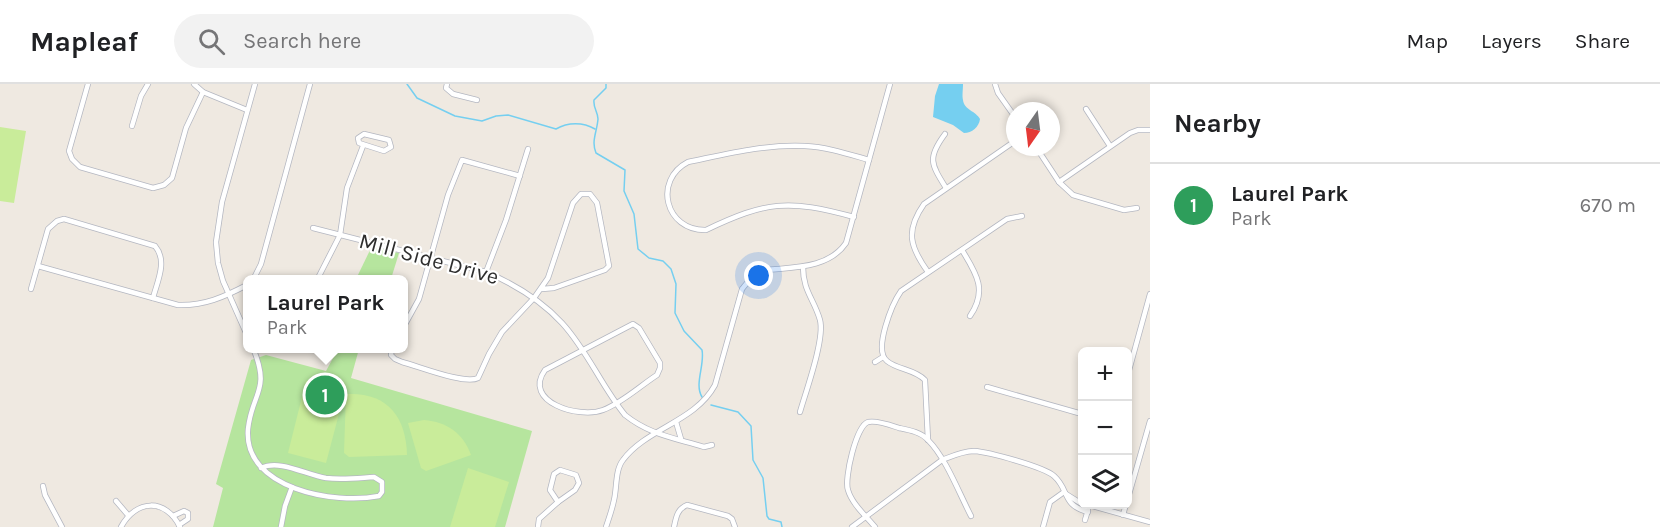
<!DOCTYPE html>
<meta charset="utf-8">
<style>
body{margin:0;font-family:Karla,sans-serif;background:#f2f2f2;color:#202124}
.controls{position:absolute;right:18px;bottom:18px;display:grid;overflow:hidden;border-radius:9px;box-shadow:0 3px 9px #0003}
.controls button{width:54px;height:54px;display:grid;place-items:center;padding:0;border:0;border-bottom:2px solid #e0e0e0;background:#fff;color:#202124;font:30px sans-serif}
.compass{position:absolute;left:1006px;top:18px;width:54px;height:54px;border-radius:50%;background:#fff;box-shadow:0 3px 9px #0003;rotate:194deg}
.you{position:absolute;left:759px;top:192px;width:21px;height:21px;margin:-15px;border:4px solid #fff;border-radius:50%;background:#1a73e8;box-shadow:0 0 0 9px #1a73e833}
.badge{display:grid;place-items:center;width:39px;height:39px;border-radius:50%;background:#d93025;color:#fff;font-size:20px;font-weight:700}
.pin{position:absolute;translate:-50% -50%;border:3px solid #fff;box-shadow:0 2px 6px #0006}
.popup{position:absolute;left:243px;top:191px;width:165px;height:78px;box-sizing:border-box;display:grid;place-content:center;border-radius:9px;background:#fff;filter:drop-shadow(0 2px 4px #0005);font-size:20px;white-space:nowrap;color:#757577}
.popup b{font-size:22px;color:#202124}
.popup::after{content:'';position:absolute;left:50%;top:100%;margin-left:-12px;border:12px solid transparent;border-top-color:#fff}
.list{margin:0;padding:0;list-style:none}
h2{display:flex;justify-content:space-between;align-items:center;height:78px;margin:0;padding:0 24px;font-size:26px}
h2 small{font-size:20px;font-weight:400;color:#757577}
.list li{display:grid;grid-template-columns:39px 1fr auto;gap:18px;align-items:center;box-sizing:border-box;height:84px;padding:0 24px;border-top:2px solid #e0e0e0}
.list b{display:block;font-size:22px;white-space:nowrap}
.list p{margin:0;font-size:20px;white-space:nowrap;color:#757577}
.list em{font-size:20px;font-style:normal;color:#757577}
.icon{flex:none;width:33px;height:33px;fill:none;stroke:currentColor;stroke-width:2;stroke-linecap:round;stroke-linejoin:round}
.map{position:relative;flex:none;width:1150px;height:443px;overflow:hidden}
header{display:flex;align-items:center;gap:36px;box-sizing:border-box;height:84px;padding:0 30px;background:#fff;border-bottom:2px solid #e0e0e0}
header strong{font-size:28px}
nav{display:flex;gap:33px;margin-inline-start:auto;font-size:21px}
.search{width:420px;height:54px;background:#f2f2f2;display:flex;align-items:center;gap:15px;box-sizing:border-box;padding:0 21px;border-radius:33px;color:#757577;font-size:22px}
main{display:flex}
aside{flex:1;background:#fff}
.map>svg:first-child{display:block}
.green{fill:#b6e59e}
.pitch{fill:#c9ec9a}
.water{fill:#75cff0}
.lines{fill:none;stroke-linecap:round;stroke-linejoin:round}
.stream{stroke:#75cff0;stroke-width:1.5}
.minor-casing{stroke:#b4b7c1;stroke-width:6}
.minor{stroke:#fff;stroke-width:4.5}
.labels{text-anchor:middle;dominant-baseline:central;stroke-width:4.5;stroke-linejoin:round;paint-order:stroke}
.street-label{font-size:22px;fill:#2e2e2e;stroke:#fff}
</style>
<header>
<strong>Mapleaf</strong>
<div class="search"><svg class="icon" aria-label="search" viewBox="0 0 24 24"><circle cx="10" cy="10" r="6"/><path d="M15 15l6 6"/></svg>Search here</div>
<nav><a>Map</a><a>Layers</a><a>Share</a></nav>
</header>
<main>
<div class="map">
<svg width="1150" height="443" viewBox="0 0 1150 443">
<rect width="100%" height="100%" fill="#efe9e1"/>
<g class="green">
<polygon points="372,162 399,169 391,195 356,195"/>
<polygon points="338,265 359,265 351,294 532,347 505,443 213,443 223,404 216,400 251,276 266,271 326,287"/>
</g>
<g class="pitch">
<polygon points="0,43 26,47 14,119 0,117"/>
<polygon points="306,297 345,307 326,379 288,369"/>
<path d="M346,310C387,308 406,332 407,371L349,373L344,369Z"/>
<path d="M424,336C447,338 463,349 471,371L426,387L421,384L408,339Z"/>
<polygon points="468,384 509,398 495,443 450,443"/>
</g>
<path class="water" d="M939,0H963C963,5 962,12 963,16C964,26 976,27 980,35C979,43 972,49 964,49L953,41L933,33L935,12Z"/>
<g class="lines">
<g class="stream">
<path d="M407,0L417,14L455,32L482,37L496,32L508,31L556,45C568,38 583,38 595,45"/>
<path d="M606,0V4L594,16C593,24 598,28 598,35C597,48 591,57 596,69L625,86L624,107L634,130L638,165L649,174L663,177L671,185L676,200L675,229L684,247L702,266C705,281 694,300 702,313"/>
<polyline points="711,321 738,328 751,342 753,376 763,394 767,432 769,435 781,438 782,443"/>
</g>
<g class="minor-casing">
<g id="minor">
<polyline points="88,0 69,67 72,75 80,83 153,104 164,101 172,94 186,44 203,8"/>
<polyline points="194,0 203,8 247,26"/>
<polyline points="447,0 446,4 453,10 477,16"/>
<polyline points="995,0 998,9 1015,33"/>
<polyline points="1086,25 1110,62"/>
<polyline points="132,42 141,12 148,0"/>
<polygon points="364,50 389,56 391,63 384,67 359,59 358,54"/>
<path d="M945,50C927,74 931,80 946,104"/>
<polyline points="1036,63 1059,98 1073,111 1124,126 1137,124"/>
<polyline points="1059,98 1130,49 1138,46 1150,46"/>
<path d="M854,133C788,115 767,117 706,146C665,147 653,96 688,78C727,70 765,60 805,62C827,63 848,70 869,76"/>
<path d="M313,144L486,188C514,200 541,216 562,239C587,266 602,303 625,331C650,351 675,354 704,363L712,361"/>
<path d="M962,166C976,189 988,206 970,232"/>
<path d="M38,182L178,221C204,222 224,213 247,201"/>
<polyline points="486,188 506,136 528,65"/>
<path d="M928,188C910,163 905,147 924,120L1015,57"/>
<polyline points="253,196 261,180 310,0"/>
<polyline points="317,196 340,151 347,104 363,62"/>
<path d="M31,205L48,145L57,137L64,135L155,162C168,177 157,198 153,214"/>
<path d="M633,240L639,244L660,279V284L657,291C640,302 622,319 603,326C579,335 522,318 545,286Z"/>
<polyline points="403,244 419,215 448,111 462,76 520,92"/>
<polyline points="247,251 223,197 218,179 216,158 222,118 255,0"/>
<path d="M253,264C271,307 252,308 248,345C243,405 335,421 379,412L382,408V398L374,393C358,394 342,396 326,394C306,391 280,375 261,384"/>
<path d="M392,264L391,271L395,275L402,278C418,282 465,301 478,294L489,270L502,248L534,214L548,194L573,119L581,110H590L597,119L609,182L605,186L554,204L542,205"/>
<polyline points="875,278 883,273"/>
<polyline points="1128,290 1150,210"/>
<polyline points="987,303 1082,330"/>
<path d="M800,328C806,307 825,255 820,236C814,215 803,207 803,183"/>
<polyline points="676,338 681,355"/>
<path d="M928,356L925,296C914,285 898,286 887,277C873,266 892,220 901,207L1007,135L1022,132"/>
<polygon points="560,386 576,391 579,399 575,406 558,418 550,406 554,390"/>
<polyline points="43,402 45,411 62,443"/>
<polyline points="1066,410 1082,420"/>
<polyline points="1128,414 1150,337"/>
<polyline points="116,417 128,431"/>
<polyline points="1085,420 1150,438"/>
<polyline points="1123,431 1126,420"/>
<polyline points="173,432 184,427 188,429 188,435 179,441"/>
<polyline points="1085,436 1088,426"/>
<path d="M121,443C136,415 166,414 180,443"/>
<polyline points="281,443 285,422 292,403"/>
<polyline points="538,443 539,435 558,418"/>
<path d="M606,443C609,434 612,426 614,416C617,404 615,386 623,376C647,344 695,338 715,301L742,205C747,199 752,192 759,188C765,185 771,186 778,185C803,183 831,181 846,159L890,0"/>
<path d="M674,443C676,434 677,425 687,421L728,432L732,435L735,443"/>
<path d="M852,443L942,376C952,372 963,367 974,367C989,368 1044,383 1054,392C1070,406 1061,421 1088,428"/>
<path d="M875,443C866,432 852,420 848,406C844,395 856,342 868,338C877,336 890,341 899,344C909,346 921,348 928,356C946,374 959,409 971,432"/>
<polyline points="1043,443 1050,418 1064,408"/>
</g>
</g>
<use href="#minor" class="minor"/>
</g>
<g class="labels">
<g class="street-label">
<text transform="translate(429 175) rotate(15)">Mill Side Drive</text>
</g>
</g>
</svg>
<div class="controls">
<button>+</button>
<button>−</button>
<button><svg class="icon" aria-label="layers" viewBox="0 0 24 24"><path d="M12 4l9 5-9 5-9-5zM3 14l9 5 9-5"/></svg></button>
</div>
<svg class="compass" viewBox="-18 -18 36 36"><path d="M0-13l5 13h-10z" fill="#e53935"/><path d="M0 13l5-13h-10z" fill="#757577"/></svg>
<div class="you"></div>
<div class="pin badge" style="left:325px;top:311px;background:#2e9e5b">1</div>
<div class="popup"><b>Laurel Park</b>Park</div>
</div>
<aside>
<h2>Nearby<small></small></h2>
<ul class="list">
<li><span class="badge" style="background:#2e9e5b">1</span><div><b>Laurel Park</b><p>Park</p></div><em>670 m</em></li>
</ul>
</aside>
</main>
